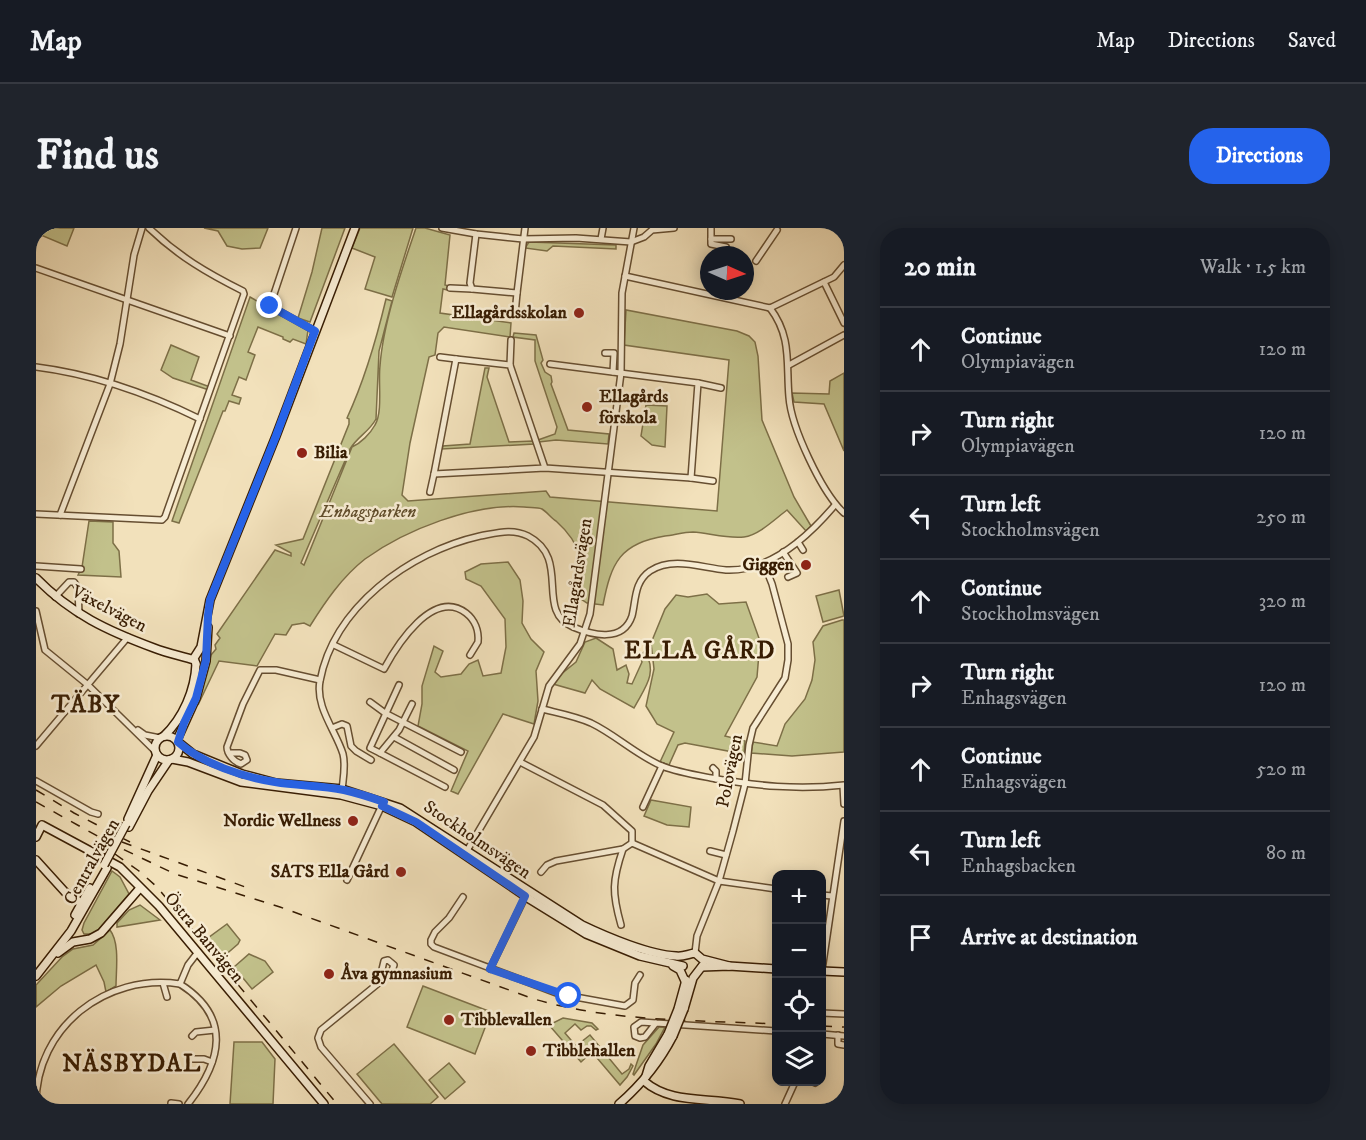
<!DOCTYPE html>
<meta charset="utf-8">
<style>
body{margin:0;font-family:"IM FELL DW Pica",serif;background:#20242c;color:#f1f3f6}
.controls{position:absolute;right:18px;bottom:18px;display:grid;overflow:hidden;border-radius:12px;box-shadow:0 3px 15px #0003}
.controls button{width:54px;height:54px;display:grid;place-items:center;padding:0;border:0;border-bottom:2px solid #363941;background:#171b24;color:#f1f3f6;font:30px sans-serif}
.compass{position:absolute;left:664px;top:18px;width:54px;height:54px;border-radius:50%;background:#171b24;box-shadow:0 3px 15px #0003;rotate:93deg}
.stop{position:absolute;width:18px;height:18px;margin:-14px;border:4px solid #2563eb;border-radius:50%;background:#fff}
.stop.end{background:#2563eb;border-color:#fff;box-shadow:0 2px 6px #0008}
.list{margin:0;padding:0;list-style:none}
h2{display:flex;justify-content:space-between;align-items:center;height:78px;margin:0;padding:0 24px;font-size:26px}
h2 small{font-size:20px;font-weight:400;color:#9ea1a6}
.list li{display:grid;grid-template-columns:39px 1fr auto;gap:18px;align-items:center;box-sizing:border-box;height:84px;padding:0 24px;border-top:2px solid #363941}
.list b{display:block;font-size:22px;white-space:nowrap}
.list p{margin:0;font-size:20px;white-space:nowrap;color:#9ea1a6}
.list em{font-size:20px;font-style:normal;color:#9ea1a6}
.icon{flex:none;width:33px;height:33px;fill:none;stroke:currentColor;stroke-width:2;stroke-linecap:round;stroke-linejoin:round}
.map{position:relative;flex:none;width:808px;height:876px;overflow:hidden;border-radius:24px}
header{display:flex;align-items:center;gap:36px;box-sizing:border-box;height:84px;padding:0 30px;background:#171b24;border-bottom:2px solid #363941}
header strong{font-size:28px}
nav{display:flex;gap:33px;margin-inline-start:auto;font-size:21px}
.intro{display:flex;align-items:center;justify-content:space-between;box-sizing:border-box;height:144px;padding:0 36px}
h1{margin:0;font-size:42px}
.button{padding:15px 27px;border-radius:24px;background:#2563eb;color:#fff;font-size:21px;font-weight:700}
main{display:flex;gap:36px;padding:0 36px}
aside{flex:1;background:#171b24;border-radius:24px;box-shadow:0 3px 15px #0003}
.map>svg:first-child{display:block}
.green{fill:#c2c18b;stroke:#7d6f47;stroke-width:1.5}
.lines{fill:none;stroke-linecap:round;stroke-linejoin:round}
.street-casing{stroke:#664e31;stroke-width:8}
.secondary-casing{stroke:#381d03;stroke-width:10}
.street{stroke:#f7ecd3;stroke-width:5}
.secondary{stroke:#f7ecd3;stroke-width:7}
.rail{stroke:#381d03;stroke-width:1.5;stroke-dasharray:10 10;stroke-linecap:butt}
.secondary-bridge-casing{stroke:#381d03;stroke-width:10;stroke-linecap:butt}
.secondary-bridge{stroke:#f7ecd3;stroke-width:7}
.route{stroke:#2563eb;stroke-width:8}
.poi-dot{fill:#8f2418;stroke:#f7ecd3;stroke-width:2}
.labels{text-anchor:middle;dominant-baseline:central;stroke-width:5;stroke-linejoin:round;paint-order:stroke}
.poi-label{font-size:18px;font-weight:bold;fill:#381d03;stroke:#f7ecd3;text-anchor:start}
.park-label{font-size:18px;font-style:italic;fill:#614e2c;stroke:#f7ecd3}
.street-label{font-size:18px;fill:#381d03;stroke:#f7ecd3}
.district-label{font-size:24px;font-weight:bold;letter-spacing:1.5px;fill:#381d03;stroke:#f7ecd3}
</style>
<header>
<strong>Map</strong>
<nav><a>Map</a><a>Directions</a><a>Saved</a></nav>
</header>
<div class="intro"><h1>Find us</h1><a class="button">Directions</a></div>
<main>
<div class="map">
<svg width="808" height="876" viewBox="0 0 808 876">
<rect width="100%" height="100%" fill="#f2e1bb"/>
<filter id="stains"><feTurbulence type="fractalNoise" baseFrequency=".00333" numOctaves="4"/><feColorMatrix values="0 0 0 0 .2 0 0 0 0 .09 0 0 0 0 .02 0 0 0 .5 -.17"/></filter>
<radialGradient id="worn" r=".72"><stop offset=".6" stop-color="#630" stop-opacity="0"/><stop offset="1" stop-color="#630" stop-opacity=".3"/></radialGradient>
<g class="green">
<polygon points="0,0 38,0 31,18 0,5"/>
<polygon points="168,0 232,0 224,20 206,21 191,18 182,3"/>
<polygon points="286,0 309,0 274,94 262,90 276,44"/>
<polygon points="324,0 377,0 356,69 329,61 339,29 316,20"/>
<path d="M380,0H389L414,7L409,57L413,58L412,62L407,61L404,85L475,95L474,109L408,99L402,105L399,127L393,129L374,215L366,267L372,273L510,263L514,269L681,283L693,132L588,117L590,82L701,103L713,108L719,114L722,128L726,192L758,269L775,298L770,303L751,282C739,291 723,307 708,309C691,311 673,305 657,304C648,304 638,307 629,308C584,315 575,335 567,377L551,375L545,371C547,336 548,318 520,293C515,290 511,284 506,281C501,279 493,280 488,279C437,275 369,302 329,331C306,349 289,374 274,398L268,395L256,397L250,407L239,406L221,438L183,433L162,477L175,427L180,421L179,417L184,410L181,406L239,322L255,328V325L240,317L267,311L313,196V191L311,190C329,151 340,113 350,71L356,73L343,123L340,191C333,204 321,209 314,221L265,335L268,337L316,219C325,215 334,206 339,197C347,184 342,154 344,138C347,95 366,41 380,0Z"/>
<polygon points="493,14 580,17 580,21 517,18 511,23 489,20"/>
<polygon points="214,69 272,102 270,116 257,111 254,114 247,111 247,109 222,99 212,124 219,127 210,152 203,149 196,167 205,170 203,176 193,173 189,183 187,183 143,295 136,293"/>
<polygon points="478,105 500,107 507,132 505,135 509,144 515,148 516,154 515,156 532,202 573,206 572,216 520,212 503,214 502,212 519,206 521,199 499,133 499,112 477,109"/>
<polygon points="135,117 163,129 155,152 174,159 173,162 137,150 125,142"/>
<polygon points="449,140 453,140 451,149 473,214 497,213 498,216 406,221 407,218 434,216"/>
<polygon points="808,145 808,223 788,176 758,174 756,165 793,166 794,153"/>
<polygon points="610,177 631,178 629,219 616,217 605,208"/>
<polygon points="53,293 77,294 77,315 83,323 85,349 42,347 46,339"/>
<polygon points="472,334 484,352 487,373 486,395 495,411 508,424 500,443 502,473 498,496 467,486 422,566 415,563 432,523 382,498 386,476 386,458 398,418 407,423 399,444 405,449 425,446 433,436 442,432 447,448 465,445 470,419 469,391 445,358 430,351 429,344 445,336"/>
<polygon points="803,362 808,388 787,394 780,368"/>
<polygon points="671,366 683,376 710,374 724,413 721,449 689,508 709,513 708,526 649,515 642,517 633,537 624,534 638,504 621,496 610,478 618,441 615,415 629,381 640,367 652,369"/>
<polygon points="806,392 808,392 808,524 756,528 715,525 717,514 741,518 749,496 769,471 776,452 779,432 777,414 787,398"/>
<path d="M560,410L577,421L581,442L590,437L593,446L591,455L596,456L606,434L604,428L609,423C622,446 609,459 598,480L564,461L556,452L549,465L517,456L524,447L540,434L549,414Z"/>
<polygon points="615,572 655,579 653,599 631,597 608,588"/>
<polygon points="76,643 84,649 93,666 62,702 56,706 48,706 46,702 48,695"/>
<polygon points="104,677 124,692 81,699 81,695 93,682"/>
<polygon points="191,696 204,712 202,716 187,729 172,710"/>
<path d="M74,702C84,715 80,742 80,758L70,764L68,754L60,737L25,758L0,779V757L26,729L37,721L57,717Z"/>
<polygon points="213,726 229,733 237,744 216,761 198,739"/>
<polygon points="387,758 455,784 439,826 371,799"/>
<polygon points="527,790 556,795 562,801 560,802 555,798 551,798 545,802 539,796 529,805 540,818 554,807 586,846 593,841 595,836 597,838 591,849 584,857 556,824 545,834 513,797"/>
<polygon points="623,799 629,799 620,816 598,847 597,846 607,817"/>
<polygon points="198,814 226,814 239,831 237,876 194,876"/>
<polygon points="358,816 402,869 394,876 346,876 321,846"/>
<polygon points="413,835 429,854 409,871 393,852"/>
</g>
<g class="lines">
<g class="street-casing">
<g id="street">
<polyline points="260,0 234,78 279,103"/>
<polyline points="406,0 440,6 487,11 540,10 595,14 608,9 616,2 638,0"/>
<polyline points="675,0 675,16 690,19"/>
<polyline points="440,6 434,55 436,61 481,65 489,0"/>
<polyline points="565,11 567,0"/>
<polyline points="675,11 695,11"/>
<polyline points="720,33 741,2"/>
<polyline points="0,40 194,108"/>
<polyline points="589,48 734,80 798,49 808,37"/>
<polyline points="788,54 808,95"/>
<polyline points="414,60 436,61"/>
<path d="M734,80C756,109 750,135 753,169C755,199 786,265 808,285"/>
<polyline points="479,86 481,65"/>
<polyline points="569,125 578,125 577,144"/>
<polyline points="404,129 420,131"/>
<polyline points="474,137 475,112"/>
<polyline points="753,137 808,107"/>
<path d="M0,139C56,146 113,166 164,191"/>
<polyline points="662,155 685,160"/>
<polyline points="509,240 398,246 420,131 474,137 509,240 655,250 662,155 514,136"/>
<polyline points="655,250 677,253"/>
<polyline points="394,264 398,246"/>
<path d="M0,286L126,292L129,289L208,66L207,63C171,45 142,28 113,0"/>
<polyline points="24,287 74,156 84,116 98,27 106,0"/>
<polyline points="762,314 767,322"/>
<polyline points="747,324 761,345 752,349"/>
<polyline points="0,338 45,341"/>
<polyline points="19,369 33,354 38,354 42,360 43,386"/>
<polyline points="0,383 9,422 52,457 120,524"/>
<path d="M298,417L348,441C361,417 397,360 430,385C439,392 443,403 442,414L434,427"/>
<polyline points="334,474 349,485 425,524"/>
<polyline points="376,476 363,502 344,525 409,559"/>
<path d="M506,481C522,485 539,488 555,495C580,507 600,527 626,538C641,544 659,547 675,550C721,558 761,562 808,557"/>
<polyline points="296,500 306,496 311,498 315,518 320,523 335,532"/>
<polyline points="102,502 109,507 124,510"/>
<polyline points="358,509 418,542"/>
<polyline points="0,518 92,409"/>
<path d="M194,525H204L209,527L211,532L205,536C198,534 191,526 191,519L207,476L224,442H240L284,452"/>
<polyline points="344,525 334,520 363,457"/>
<polyline points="484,534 567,577 596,603 596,615"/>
<polyline points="677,540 680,543 680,551"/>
<polyline points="0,553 55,584 62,586"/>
<polyline points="807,558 808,576"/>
<path d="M306,562C307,551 310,538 307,526C300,503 279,479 284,453C298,379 373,324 444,308C461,305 476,300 492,308C536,331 498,383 537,399C556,407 587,415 596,388C600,372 598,354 614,343C637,328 666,340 690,342C734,344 772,309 799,277"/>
<polyline points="607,579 626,538"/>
<polyline points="674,623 690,627"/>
<polyline points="429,626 498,509 513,458 544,416 554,386 585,145 586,65 598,0"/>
<polyline points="505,644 511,637 520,633 587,621 596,615 683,653 740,661"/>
<polyline points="311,652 347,575"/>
<polyline points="786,667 796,668"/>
<polyline points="427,669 413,690 399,704 395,712 395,716 398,719 523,766 589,778 597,772 599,755 604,747"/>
<path d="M585,697C576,665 576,653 587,621"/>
<polyline points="659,725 661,708 683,653 697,603 709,556 713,517 717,500 749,450 752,432 752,416 736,356 728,336"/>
<polyline points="454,741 491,665"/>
<polyline points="786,742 808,593"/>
<polyline points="127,755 131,769"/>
<path d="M144,756C196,789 186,833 152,876"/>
<polyline points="786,785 808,786"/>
<polyline points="620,795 609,809 604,810 599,808 598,799 605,794 740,803"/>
<polyline points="786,806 808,808"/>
<polyline points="802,807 802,816 808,817"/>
<polyline points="156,808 160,804 179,802"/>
<polyline points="153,831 168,831 176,834"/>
<polyline points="777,854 779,855"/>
<polyline points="135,875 143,876"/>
<path d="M0,876C0,799 70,745 144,756L152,737L162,724"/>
<polyline points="334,876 285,819 282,810 285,802 355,745 358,737 352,732 348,733 343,754"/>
<polyline points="749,876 759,854"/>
</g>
</g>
<g class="secondary-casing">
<g id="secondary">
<path d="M0,350C35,386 72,403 118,420C131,425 145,428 158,432"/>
<polyline points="160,436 158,430 165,419 174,372 240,208 319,0"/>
<circle cx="131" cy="520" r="12"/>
<path d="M128,508C147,490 159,462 160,436"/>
<polyline points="141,512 160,470 170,433 172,399"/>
<path d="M142,514L157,526L206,546L240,555L306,561L364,580L546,697C571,709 614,727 640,728C647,729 652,726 659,725L666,731L693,738"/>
<polyline points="136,531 152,534 205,554 305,567 346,578 380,594 495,672 550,706 604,728 647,738"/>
<polyline points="92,591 121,527"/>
<polyline points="93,599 112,563 133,532"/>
<polyline points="0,609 6,597 84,639 123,678 288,876"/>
<polyline points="0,632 29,664 45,675"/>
<polyline points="39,687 54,660"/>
<polyline points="22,725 37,714 54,711 65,705 104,660"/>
<polyline points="637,738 644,742 649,753"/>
<polyline points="666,739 693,738 740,741"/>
<polyline points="786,743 808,744"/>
<polyline points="0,748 35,703 71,640"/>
<polyline points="642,781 650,752"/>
<polyline points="648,781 657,750 667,737"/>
<polyline points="610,848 613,838 632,806"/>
<path d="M608,853C634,876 671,869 704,876"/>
<path d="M583,876C606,856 623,835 637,808"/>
</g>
</g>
<use href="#street" class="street"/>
<use href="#secondary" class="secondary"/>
<g class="rail">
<polyline points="0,562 38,585 94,614"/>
<path d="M0,574L74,615L139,646L244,679L498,771C576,794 660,792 740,796"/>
<polyline points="86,614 212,660"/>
<polyline points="79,626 103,643 121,659 301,876"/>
<polyline points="786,798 808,799"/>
</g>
<g class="secondary-bridge-casing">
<g id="secondary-bridge">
<polyline points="68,637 90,596"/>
<polyline points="632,806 642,781"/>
<polyline points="637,808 648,781"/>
</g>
</g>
<use href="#secondary-bridge" class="secondary-bridge"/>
</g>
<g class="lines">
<path class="route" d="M234,78L279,103L240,208L174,372L172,387L170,432L160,470L148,495L142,514C167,536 207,549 239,554C262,558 285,557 308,562C321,565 334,569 348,574L346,578L380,594L489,668L454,741L533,768"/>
</g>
<g class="poi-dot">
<circle cx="543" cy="85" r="6"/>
<circle cx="551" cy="179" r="6"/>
<circle cx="266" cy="225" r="6"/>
<circle cx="770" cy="337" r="6"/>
<circle cx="317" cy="593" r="6"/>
<circle cx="365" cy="644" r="6"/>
<circle cx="293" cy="746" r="6"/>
<circle cx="413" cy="792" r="6"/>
<circle cx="495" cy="823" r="6"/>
</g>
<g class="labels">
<g class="poi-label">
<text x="531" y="85" text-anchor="end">Ellagårdsskolan</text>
<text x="563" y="169">Ellagårds<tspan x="563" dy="21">förskola</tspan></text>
<text x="278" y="225">Bilia</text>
<text x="758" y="337" text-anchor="end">Giggen</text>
<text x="305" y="593" text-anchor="end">Nordic Wellness</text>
<text x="353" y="644" text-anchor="end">SATS Ella Gård</text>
<text x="305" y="746">Åva gymnasium</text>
<text x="425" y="792">Tibblevallen</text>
<text x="507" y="823">Tibblehallen</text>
</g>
<g class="park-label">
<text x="332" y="284">Enhagsparken</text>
</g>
<g class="street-label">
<text transform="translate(542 345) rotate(-81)">Ellagårdsvägen</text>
<text transform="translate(73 381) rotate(27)">Växelvägen</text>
<text transform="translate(694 543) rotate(-79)">Polovägen</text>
<text transform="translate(441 612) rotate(34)">Stockholmsvägen</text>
<text transform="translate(56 634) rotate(-61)">Centralvägen</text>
<text transform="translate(168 710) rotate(50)">Östra Banvägen</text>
</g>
<g class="district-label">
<text x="664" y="423">ELLA GÅRD</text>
<text x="50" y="477">TÄBY</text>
<text x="96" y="836">NÄSBYDAL</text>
</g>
</g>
<rect width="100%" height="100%" filter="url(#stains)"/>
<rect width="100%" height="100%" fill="url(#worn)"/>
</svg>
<div class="controls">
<button>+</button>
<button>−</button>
<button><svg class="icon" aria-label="locate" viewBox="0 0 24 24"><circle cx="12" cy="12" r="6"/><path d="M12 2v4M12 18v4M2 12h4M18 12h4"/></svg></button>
<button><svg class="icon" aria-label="layers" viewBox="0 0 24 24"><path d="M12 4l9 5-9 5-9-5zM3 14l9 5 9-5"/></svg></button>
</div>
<svg class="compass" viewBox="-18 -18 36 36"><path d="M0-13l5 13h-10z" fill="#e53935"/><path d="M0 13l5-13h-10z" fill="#9ea1a6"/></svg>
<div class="stop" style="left:533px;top:768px"></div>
<div class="stop end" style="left:234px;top:78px"></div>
</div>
<aside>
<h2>20 min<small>Walk · 1.5 km</small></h2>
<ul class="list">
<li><svg class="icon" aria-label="ahead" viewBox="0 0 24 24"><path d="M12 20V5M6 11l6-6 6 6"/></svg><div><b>Continue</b><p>Olympiavägen</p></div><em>120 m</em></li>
<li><svg class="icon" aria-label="right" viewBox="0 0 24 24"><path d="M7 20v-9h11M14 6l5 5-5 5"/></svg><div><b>Turn right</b><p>Olympiavägen</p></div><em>120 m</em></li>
<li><svg class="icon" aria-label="left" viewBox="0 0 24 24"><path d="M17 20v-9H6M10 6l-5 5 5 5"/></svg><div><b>Turn left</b><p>Stockholmsvägen</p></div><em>250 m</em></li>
<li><svg class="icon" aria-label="ahead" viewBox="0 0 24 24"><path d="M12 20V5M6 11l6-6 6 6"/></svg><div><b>Continue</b><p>Stockholmsvägen</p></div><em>320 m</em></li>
<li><svg class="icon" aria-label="right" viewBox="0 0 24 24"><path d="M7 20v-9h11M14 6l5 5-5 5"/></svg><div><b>Turn right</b><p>Enhagsvägen</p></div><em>120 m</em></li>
<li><svg class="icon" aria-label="ahead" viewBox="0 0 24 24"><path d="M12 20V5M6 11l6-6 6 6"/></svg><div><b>Continue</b><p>Enhagsvägen</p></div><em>520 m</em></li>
<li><svg class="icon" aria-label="left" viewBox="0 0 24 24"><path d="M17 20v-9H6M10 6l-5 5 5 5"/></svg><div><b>Turn left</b><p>Enhagsbacken</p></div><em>80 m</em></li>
<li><svg class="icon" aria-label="arrive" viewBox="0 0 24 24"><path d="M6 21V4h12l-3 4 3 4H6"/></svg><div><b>Arrive at destination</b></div></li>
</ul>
</aside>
</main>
